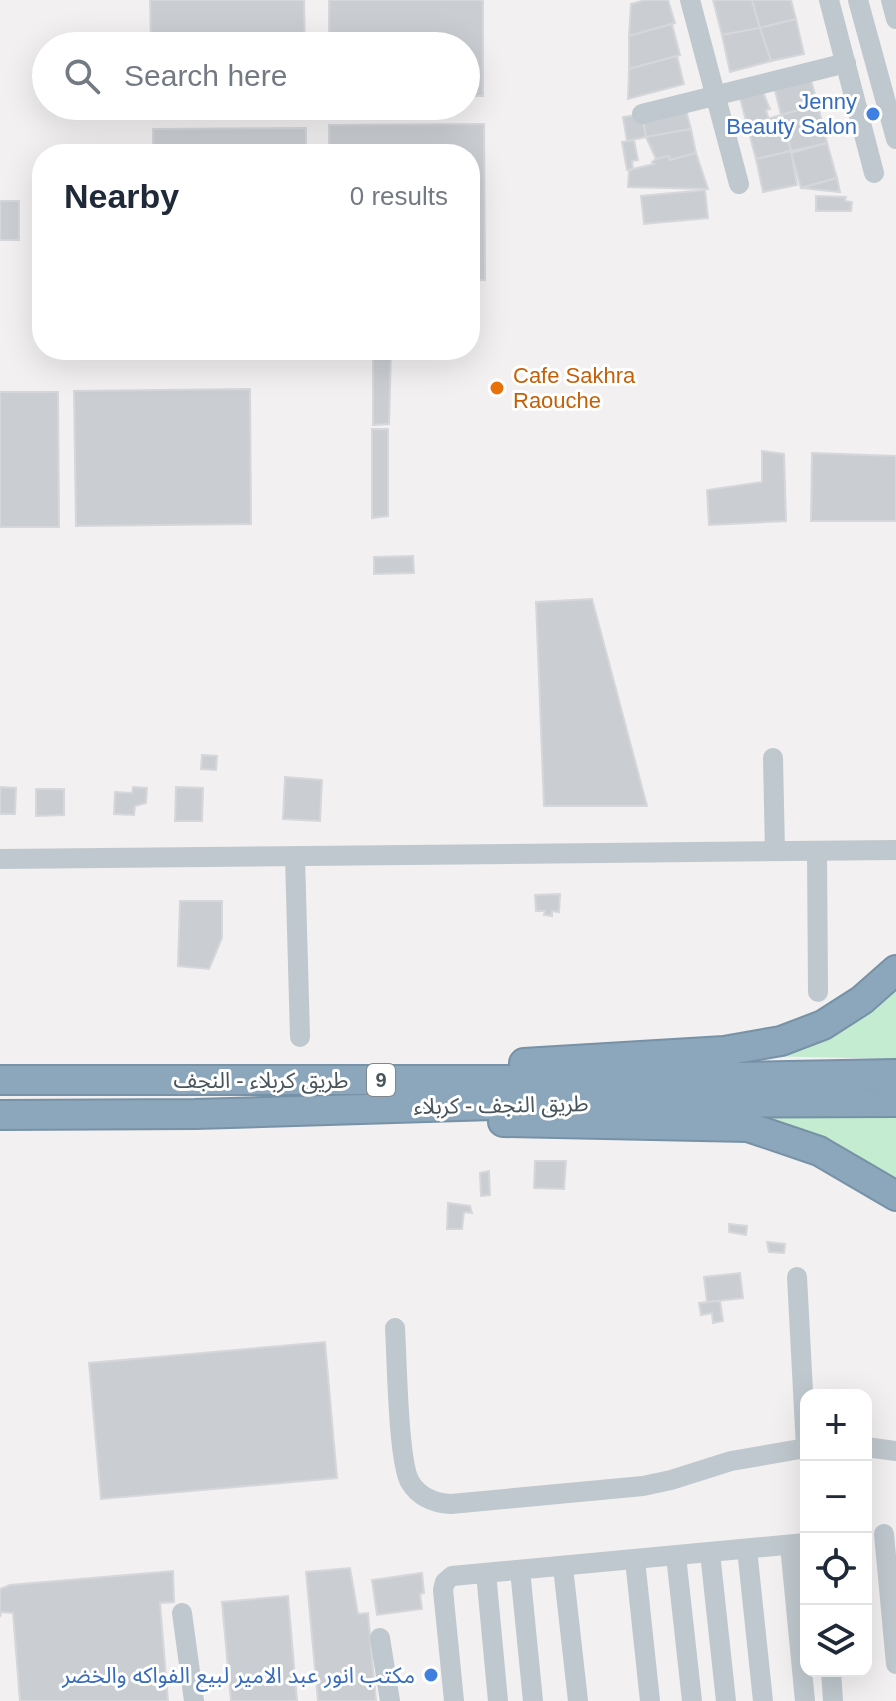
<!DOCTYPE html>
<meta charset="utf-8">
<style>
body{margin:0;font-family:Arial,"Noto Sans Arabic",sans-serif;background:#f2f2f3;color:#1f2937}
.controls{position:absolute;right:24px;bottom:24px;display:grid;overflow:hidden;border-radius:16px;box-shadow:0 8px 32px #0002}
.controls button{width:72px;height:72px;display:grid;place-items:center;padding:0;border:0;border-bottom:2px solid #e0e1e3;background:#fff;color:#1f2937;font:40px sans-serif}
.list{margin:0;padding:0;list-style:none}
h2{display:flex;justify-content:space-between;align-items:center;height:104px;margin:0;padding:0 32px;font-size:34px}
h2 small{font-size:26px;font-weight:400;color:#747a83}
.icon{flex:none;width:44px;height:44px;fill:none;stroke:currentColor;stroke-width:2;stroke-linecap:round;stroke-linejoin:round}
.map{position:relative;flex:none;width:896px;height:1701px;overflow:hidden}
.search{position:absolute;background:#fff;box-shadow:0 8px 32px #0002;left:32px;top:32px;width:448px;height:88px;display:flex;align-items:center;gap:20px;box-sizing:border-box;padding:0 28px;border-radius:44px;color:#747a83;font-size:30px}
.panel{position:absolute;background:#fff;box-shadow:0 8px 32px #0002;left:32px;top:144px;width:448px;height:216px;border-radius:32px}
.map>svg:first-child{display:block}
.green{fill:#c3ecd0}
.building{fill:#caced2;stroke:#d5d7db;stroke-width:2}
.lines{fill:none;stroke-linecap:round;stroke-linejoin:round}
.highway-casing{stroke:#7791a6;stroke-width:32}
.minor{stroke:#bfc8ce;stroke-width:20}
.highway{stroke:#8ca6bb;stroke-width:28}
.shop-dot{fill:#3f7fe0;stroke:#fff;stroke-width:3}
.food-dot{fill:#e8710a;stroke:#fff;stroke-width:3}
.labels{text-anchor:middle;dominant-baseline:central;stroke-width:6;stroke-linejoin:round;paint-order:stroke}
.shield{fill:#fff;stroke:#80888d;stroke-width:2}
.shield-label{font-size:20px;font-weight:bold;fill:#49555c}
.shop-label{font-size:22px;fill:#366cbe;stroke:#fff;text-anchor:end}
.food-label{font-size:22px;fill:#c56008;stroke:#fff;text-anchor:start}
.street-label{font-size:22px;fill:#49555c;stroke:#fff}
</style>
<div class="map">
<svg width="896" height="1701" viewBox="0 0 896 1701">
<rect width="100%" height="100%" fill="#f2f0f0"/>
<g class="green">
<polygon points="896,978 896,1059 760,1056"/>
<polygon points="896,1114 896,1180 834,1141 764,1116"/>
</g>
<g class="building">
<polygon points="150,0 304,0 305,46 151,46"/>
<polygon points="329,0 483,0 483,96 466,96 466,46 329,46"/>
<polygon points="645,0 668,0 675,23 629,36 631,4"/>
<polygon points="713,0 752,0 760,28 722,35"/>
<polygon points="752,0 791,0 796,19 760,28"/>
<polygon points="796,19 804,54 771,61 760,28"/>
<polygon points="672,24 680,55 629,69 629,36"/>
<polygon points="760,28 771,61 730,72 722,35"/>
<polygon points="677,56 684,84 628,99 629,69"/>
<polygon points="809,73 818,105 781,115 773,82"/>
<polygon points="760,85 770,109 766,110 769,120 747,125 738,90"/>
<polygon points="684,103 691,129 646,137 642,114"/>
<polygon points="818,105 827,143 791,151 781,115"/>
<polygon points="642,114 646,137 627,141 623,117"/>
<polygon points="781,115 791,151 756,159 747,125"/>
<polygon points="484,124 485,280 470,280 470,154 329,154 329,125"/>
<polygon points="306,128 306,154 153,154 153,129"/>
<polygon points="691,129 696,153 670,160 669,156 656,159 646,137"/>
<polygon points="634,140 638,160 632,161 633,169 627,170 622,142"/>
<polygon points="827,143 837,178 801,188 791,153"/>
<polygon points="791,151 797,185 763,192 756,159"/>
<polygon points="696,153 708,189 628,187 629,171 633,169 654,164 652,162 656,159 669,156 670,160"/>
<polygon points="837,178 840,192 801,188"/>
<polygon points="705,190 708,218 644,224 641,196"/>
<polygon points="816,196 846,197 845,201 852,202 851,211 816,211"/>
<rect x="0" y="201" width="19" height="39"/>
<polygon points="373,350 391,350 389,424 373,425"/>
<polygon points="250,389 251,524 76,526 74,391"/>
<polygon points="0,392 58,392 59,527 0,527"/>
<polygon points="372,429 388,429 388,516 372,518"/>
<polygon points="762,451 784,454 786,521 709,525 707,490 762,482"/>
<polygon points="812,453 896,456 896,521 811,521"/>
<polygon points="413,556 414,573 374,574 374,557"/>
<polygon points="592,599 647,806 544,806 536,602"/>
<polygon points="202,755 217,756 216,770 201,769"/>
<polygon points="285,777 322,780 320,821 283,819"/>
<polygon points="0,787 16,788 15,814 0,814"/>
<polygon points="133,787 147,788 146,803 135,806 134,815 114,814 115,792 132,793"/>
<polygon points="176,787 203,788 202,821 175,821"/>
<polygon points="36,789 64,789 64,815 36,816"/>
<polygon points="560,894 559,912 552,911 552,916 544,915 545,911 536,911 535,895"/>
<polygon points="180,901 222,901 222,938 209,969 178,966"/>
<polygon points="535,1161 566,1161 564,1189 534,1188"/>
<polygon points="489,1171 490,1195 481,1196 480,1173"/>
<polygon points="448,1203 470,1206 472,1213 464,1212 462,1229 447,1229"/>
<polygon points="729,1224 747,1226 746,1235 729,1232"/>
<polygon points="767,1242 785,1244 784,1253 769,1252"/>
<polygon points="740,1273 743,1298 707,1302 704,1277"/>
<polygon points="720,1301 723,1321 713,1323 712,1313 701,1315 699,1303"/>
<polygon points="325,1342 337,1478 101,1499 89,1363"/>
<polygon points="350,1568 358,1614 368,1613 376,1701 318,1701 306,1572"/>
<polygon points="173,1571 174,1602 160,1603 168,1701 20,1701 13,1613 1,1612 0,1617 0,1589 10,1585"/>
<polygon points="422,1573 424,1593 420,1594 422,1609 377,1615 372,1580"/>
<polygon points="288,1596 297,1701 231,1701 222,1602"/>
</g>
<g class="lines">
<g class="highway-casing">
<g id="highway">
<polyline points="524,1063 724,1051 781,1041 823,1025 862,1000 896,970"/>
<polyline points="0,1080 584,1080 896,1074"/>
<polyline points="0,1115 195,1114 559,1103 896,1102"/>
<polyline points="503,1122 748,1127 819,1151 896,1196"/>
</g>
</g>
<g class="minor">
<polyline points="690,0 739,184"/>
<polyline points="829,0 874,173"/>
<polyline points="858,0 896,139"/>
<polyline points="891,0 896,19"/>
<polyline points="642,114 846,63"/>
<polyline points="773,758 775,851"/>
<polyline points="817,851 818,992"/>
<polyline points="295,857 300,1037"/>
<polyline points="0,859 896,850"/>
<polyline points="797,1277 806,1448"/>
<path d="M395,1328C397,1359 398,1461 410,1482C419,1497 434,1503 451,1504L643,1486L671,1480L731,1461L806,1448"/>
<polyline points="866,1447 896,1451"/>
<polyline points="884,1534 896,1664"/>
<polyline points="790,1545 805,1701"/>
<polyline points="747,1549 763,1701"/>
<polyline points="710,1553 726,1701"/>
<polyline points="676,1556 692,1701"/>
<polyline points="635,1560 650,1701"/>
<polyline points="563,1567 578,1701"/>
<polyline points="520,1570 533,1701"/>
<polyline points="486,1573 498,1701"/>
<polyline points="182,1613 194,1701"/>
<polyline points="380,1638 390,1701"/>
<polyline points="831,1671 833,1701"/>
<polyline points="454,1701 443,1590 445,1582 452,1576 806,1543"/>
</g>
<use href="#highway" class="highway"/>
</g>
<g class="shop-dot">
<circle cx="873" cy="114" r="8"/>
<circle cx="431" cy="1675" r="8"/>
</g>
<circle class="food-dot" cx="497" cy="388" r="8"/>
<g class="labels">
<rect class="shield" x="367" y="1064" width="28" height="32" rx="6"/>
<g class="shield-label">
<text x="381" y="1080">9</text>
</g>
<g class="shop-label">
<text x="857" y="101">Jenny<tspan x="857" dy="25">Beauty Salon</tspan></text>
<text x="415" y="1675">مكتب انور عبد الامير لبيع الفواكه والخضر</text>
</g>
<g class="food-label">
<text x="513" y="375">Cafe Sakhra<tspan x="513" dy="25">Raouche</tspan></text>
</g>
<g class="street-label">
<text x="261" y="1080">طريق کربلاء - النجف</text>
<text transform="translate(501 1105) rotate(-1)">طريق النجف - کربلاء</text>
</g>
</g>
</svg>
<div class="controls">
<button>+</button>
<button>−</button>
<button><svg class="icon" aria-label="locate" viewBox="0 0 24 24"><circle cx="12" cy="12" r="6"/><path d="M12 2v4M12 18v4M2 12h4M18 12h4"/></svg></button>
<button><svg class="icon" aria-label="layers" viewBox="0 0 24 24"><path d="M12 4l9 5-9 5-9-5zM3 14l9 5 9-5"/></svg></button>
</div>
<div class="search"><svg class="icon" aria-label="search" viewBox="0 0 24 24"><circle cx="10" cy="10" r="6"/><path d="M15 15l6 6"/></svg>Search here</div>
<section class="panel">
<h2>Nearby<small>0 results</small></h2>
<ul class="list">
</ul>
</section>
</div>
